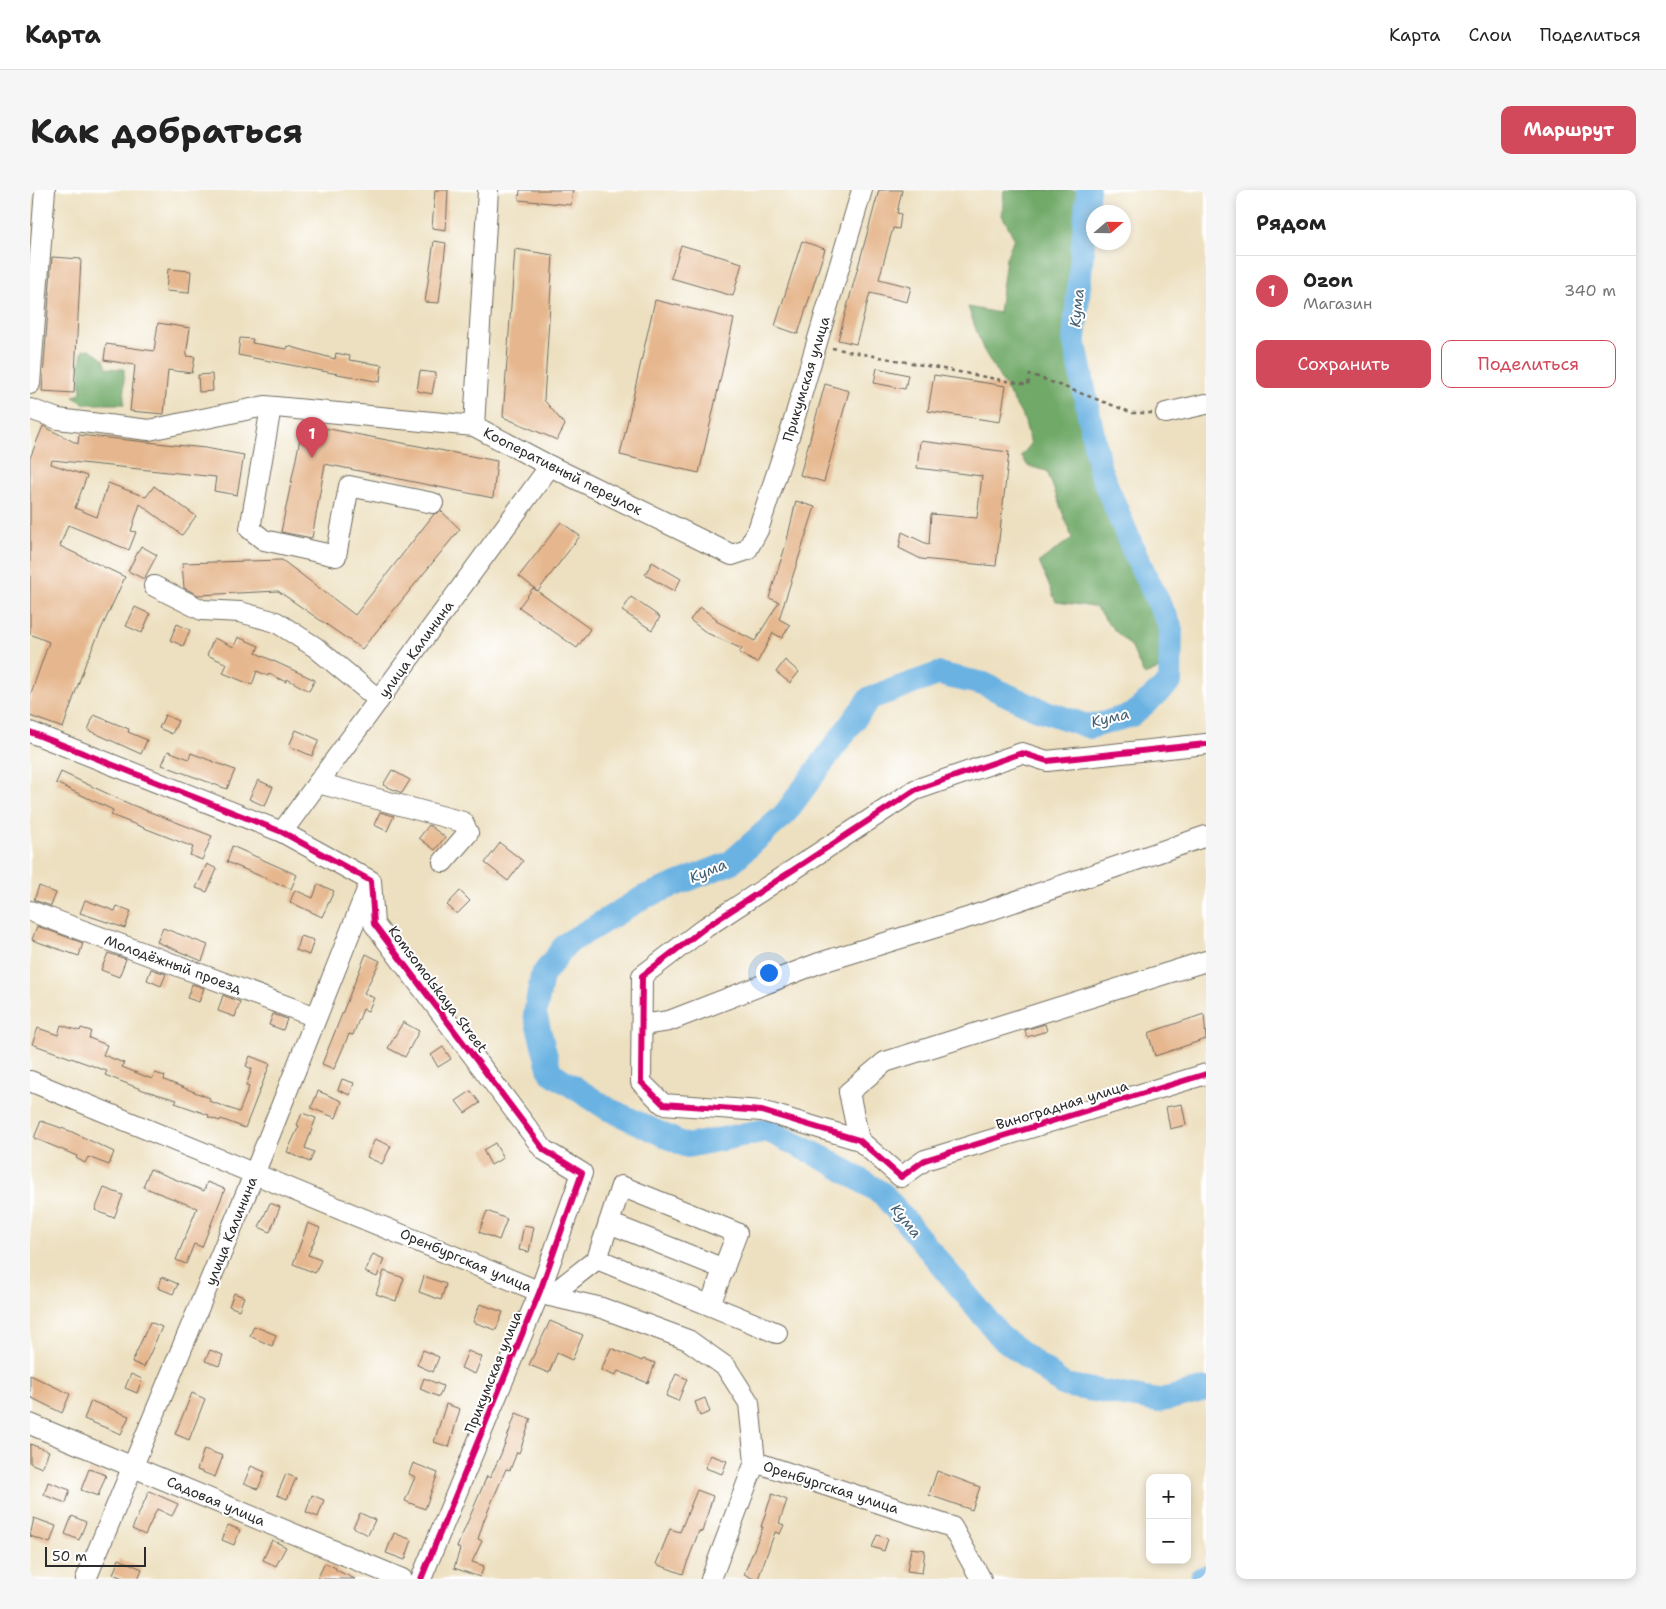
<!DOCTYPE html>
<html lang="ru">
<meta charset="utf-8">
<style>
body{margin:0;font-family:"Shantell Sans",sans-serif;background:#f6f6f6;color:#222}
.controls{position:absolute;right:15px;bottom:15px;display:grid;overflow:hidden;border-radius:10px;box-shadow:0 2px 8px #0003}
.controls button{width:45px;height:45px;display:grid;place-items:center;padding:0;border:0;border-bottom:1px solid #e0e0e0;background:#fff;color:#222;font:25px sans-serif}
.compass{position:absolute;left:1056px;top:15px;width:45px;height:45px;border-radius:50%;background:#fff;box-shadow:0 2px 8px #0003;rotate:70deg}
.scale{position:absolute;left:15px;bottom:12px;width:101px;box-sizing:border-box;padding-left:5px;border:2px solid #2b2b2b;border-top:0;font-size:14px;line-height:18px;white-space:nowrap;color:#2b2b2b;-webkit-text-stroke:4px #fff;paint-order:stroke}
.you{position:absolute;left:738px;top:782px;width:18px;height:18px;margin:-12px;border:4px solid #fff;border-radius:50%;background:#1a73e8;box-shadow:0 0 0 8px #1a73e833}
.badge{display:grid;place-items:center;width:32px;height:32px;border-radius:50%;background:#d1495b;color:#fff;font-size:16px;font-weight:700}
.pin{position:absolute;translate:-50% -41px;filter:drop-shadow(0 1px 2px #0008)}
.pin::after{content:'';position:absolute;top:26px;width:18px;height:15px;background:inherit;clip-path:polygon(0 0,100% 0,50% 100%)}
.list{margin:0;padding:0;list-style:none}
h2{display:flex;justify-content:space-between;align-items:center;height:65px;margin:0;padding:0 20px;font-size:21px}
h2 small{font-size:16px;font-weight:400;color:#767676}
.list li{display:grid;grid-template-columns:32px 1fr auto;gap:15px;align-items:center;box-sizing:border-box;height:70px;padding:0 20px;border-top:1px solid #e0e0e0}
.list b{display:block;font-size:19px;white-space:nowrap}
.list p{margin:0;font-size:16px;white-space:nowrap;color:#767676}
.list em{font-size:16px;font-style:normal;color:#767676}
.actions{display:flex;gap:10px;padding:15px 20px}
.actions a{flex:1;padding:11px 0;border:1px solid #d1495b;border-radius:10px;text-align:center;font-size:18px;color:#d1495b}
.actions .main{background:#d1495b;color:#fff}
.map{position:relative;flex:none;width:1176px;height:1389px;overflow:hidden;border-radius:10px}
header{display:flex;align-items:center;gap:30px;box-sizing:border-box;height:70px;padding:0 25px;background:#fff;border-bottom:1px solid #e0e0e0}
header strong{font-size:24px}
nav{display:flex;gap:28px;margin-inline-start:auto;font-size:18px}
.intro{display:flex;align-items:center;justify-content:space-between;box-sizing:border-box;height:120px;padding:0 30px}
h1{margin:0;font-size:35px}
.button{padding:12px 22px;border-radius:10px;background:#d1495b;color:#fff;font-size:18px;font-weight:700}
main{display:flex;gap:30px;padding:0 30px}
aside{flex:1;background:#fff;border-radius:10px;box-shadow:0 2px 8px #0003}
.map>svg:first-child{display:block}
.forest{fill:#70a968;stroke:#4e6a4a}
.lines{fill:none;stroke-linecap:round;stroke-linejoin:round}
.river{stroke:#6bb2e2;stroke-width:24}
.building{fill:#e6b78e}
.minor-casing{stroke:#6f6a5f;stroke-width:22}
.path{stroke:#6f6a5f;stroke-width:2.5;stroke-dasharray:4 4;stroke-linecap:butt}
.minor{stroke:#fff;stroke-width:20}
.cycleway-casing{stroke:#fff;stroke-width:9}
.cycleway{stroke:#d6006c;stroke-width:6}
.labels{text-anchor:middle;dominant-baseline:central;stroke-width:4;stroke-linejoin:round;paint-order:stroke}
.street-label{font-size:14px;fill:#2b2b2b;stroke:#fff}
.water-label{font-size:15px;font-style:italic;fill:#456174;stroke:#fff}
</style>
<header>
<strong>Карта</strong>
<nav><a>Карта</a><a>Слои</a><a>Поделиться</a></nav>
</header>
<div class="intro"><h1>Как добраться</h1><a class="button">Маршрут</a></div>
<main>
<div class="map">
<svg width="1176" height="1389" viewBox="0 0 1176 1389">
<rect width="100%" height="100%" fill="#fff"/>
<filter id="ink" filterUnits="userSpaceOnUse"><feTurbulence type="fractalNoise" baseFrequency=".02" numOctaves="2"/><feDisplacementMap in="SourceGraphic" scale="10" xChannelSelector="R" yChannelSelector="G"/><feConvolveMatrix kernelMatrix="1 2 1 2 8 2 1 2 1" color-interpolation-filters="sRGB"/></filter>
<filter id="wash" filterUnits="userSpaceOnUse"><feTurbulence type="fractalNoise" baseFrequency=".0096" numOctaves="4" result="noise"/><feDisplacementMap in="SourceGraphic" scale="20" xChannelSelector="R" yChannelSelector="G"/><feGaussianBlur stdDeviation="1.12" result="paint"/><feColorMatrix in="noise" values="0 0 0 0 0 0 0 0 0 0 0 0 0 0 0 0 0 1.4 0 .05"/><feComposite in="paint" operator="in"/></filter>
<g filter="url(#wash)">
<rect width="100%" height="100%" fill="#ede0c0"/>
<g class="forest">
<polygon points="974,0 1047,0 1038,152 1063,282 1097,365 1134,439 1132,478 1114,485 1101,456 1083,439 1065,417 1026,412 1009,372 1042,348 1017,281 998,276 991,266 1001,254 994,229 953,159 938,117 969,123 976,68 984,48 972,25"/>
<polygon points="60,159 74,170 77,178 94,179 94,214 55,214 43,207 51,203 50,172 53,160"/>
</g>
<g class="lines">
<g class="river">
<polyline points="1058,0 1044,149 1070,280 1106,366 1141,438 1140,492 1102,525 1060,537 1005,518 954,494 908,484 840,508 754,625 700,673 614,707 536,754 512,786 505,824 520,882 578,919 657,956 737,940 801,972 853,1004 972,1148 1034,1195 1128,1211 1176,1199"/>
<polyline points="1171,1389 1176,1387"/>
</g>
</g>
<g id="blocks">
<g class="building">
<polygon points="405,0 418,0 416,40 402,38"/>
<polygon points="490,0 543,0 541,15 489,10"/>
<polygon points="849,0 872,0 867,23 871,24 869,39 863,38 849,89 881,97 877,112 840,103 826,154 808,150"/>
<polygon points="404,51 416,53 409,113 395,112"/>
<polygon points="772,51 795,59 768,144 745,136"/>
<polygon points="651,55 712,73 703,106 641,88"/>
<polygon points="485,59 523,65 514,210 535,235 527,250 473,227"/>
<polygon points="22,67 51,69 44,203 12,201"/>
<polygon points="138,79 161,81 159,103 136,101"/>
<polygon points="625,110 704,129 669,283 590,265"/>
<polygon points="128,133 160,138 156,166 165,167 162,183 138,180 134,224 100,221 105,175 74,170 76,154 124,161"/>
<polygon points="210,148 223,149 222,153 257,159 258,156 305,169 306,163 320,166 319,170 352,175 350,192 208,165"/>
<polygon points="847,178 878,185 875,199 844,193"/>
<polygon points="390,181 406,183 402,204 387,201"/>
<polygon points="182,184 183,201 169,202 168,185"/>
<polygon points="904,185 976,196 970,232 898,221"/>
<polygon points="795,194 819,201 794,292 770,285"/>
<polygon points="273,234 467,271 463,308 295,274 282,348 251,342"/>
<polygon points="13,236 48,254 49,245 175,258 214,265 207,305 184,301 186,287 22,270 21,274 57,286 45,318 67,327 78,293 116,307 124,296 166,326 152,345 110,314 101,341 106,342 99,360 38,335 30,356 95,387 56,472 33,538 0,526 0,506 19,452 0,444 0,268"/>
<polygon points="890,251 979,262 966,376 891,369 869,358 872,342 899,355 901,324 947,328 952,286 887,278"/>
<polygon points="766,311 785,317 749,429 760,435 752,448 743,443 727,473 709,463 712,459 677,443 660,430 670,417 687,429 686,431 725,451 749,412 739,408 756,354"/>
<polygon points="411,321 430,339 332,459 248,401 168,405 154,398 152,373 252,370 325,425 404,324"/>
<polygon points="531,332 550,346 508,401 489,386"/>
<polygon points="111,356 127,365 114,389 98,381"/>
<polygon points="622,372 651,389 644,401 615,385"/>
<polygon points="503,398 560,439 547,458 489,417"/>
<polygon points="601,407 630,427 622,440 592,421"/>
<polygon points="105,417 120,424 112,443 96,436"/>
<polygon points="147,434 160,440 153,456 140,450"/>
<polygon points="208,447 229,456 226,463 285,490 279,501 257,489 256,492 239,484 238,486 227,481 222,495 193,483 197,474 177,465 184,448 204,457"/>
<polygon points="755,470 769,482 760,493 746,482"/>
<polygon points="64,525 99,539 98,542 117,550 111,564 58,540"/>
<polygon points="135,525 148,531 142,544 129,538"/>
<polygon points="266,540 289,550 282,566 259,556"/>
<polygon points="138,561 159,569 161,563 205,580 197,599 132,575"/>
<polygon points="362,580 380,590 372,603 353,595"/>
<polygon points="31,582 102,615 182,646 172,670 160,665 163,657 81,625 83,620 26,593"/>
<polygon points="228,590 243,597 235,616 219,609"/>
<polygon points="350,622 364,626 357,641 344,635"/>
<polygon points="399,635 415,647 405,660 389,648"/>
<polygon points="470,653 493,671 478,691 455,673"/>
<polygon points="202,656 267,685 261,699 197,672"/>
<polygon points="177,674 187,679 177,702 166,698"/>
<polygon points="288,694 304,701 292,727 260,712 265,700 283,708"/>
<polygon points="9,696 26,703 21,716 4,710"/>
<polygon points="430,701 440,711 427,724 417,715"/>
<polygon points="55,710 85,721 87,716 101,721 95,738 50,723"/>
<polygon points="7,736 53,753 49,766 2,750"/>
<polygon points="133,738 178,755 172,771 127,752"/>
<polygon points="270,746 284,750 279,765 266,760"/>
<polygon points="78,763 96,769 89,787 71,780"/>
<polygon points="336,764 350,771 334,803 344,808 338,821 333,819 323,845 319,844 304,879 292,874"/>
<polygon points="121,779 136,784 131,796 117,790"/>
<polygon points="162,794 174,798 169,812 157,808"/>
<polygon points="193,805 210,812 205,827 188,821"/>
<polygon points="243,824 257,829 253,840 239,835"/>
<polygon points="1174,824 1176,849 1125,866 1118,843"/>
<polygon points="373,832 389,841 375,867 358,858"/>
<polygon points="1015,834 1017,841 997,847 995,840"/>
<polygon points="31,835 50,841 51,838 61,841 59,848 77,855 73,865 94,873 92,877 122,889 125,883 135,886 134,890 180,908 179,911 209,922 219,897 216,896 222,879 216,876 220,866 240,874 215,938 191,929 190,931 178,927 179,925 145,913 147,910 113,900 75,885 77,881 2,854 8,838 28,845"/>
<polygon points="413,857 421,869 408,877 401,865"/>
<polygon points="312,889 324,893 320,905 308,900"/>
<polygon points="288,901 312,911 306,928 281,918"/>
<polygon points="441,901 450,913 435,923 426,911"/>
<polygon points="1152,914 1156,935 1140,939 1136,917"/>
<polygon points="272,923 286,928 275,958 284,962 280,972 257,962 269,936 267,935"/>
<polygon points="11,931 40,941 84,962 79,975 58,967 55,973 46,968 47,966 4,948"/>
<polygon points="345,949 361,956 352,974 337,967"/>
<polygon points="465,953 473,968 461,975 453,960"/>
<polygon points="120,979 174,1001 177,992 195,999 172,1057 164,1054 156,1074 146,1070 167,1018 113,997"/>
<polygon points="74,998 93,1005 84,1028 65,1020"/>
<polygon points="240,1013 250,1017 240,1042 229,1037"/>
<polygon points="457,1021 477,1029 469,1050 449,1042"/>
<polygon points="278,1033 290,1038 278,1065 291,1070 285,1083 263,1074"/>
<polygon points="494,1035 504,1037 499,1062 489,1060"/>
<polygon points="343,1064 354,1069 347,1087 335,1082"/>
<polygon points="354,1081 374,1088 366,1111 346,1104"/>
<polygon points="394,1086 416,1094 411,1110 389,1102"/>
<polygon points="132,1087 148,1094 143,1104 128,1098"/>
<polygon points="204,1103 214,1107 209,1120 199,1116"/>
<polygon points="450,1114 473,1122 466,1140 443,1132"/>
<polygon points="520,1131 553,1145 542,1170 527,1163 519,1183 499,1175"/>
<polygon points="120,1132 132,1137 114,1177 102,1172"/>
<polygon points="224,1136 246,1145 242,1156 220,1146"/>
<polygon points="581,1158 612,1171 613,1169 625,1173 618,1193 588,1181 585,1186 571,1180"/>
<polygon points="180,1160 193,1165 189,1176 175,1171"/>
<polygon points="393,1160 409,1167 403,1182 387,1175"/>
<polygon points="438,1161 452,1167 445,1184 431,1178"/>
<polygon points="101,1184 112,1189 107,1203 95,1198"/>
<polygon points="646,1184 657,1189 648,1211 636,1206"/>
<polygon points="0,1185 40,1204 32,1223 0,1207"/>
<polygon points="394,1188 413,1196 409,1207 390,1199"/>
<polygon points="162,1203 175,1209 159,1250 145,1244"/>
<polygon points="675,1208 680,1222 670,1226 665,1212"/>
<polygon points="61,1211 99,1226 91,1244 54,1229"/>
<polygon points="416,1214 430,1219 419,1257 404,1252"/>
<polygon points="486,1223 501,1229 489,1263 487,1262 480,1280 476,1279 454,1330 448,1349 452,1351 442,1372 454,1376 450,1387 424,1378 430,1359 427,1357 457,1286 460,1288 471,1264"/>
<polygon points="0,1254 19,1261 12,1278 0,1273"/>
<polygon points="174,1259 193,1266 185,1287 167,1280"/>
<polygon points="680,1265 697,1271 692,1284 675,1278"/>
<polygon points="383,1273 408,1283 395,1319 375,1311 385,1287 379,1284"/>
<polygon points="221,1276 235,1282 228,1299 214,1293"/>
<polygon points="59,1279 76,1285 68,1306 51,1300"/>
<polygon points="907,1281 950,1297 942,1320 899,1305"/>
<polygon points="256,1284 266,1288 257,1309 247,1305"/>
<polygon points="18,1292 40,1300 36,1313 14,1305"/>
<polygon points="667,1300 683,1306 672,1342 669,1341 653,1384 626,1374 640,1339 650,1342"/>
<polygon points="119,1301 148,1314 142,1326 127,1319 115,1345 102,1339"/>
<polygon points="742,1304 757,1310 749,1333 754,1335 750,1344 745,1342 728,1389 724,1389 714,1384 733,1337 731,1337"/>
<polygon points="282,1305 294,1310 288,1327 276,1322"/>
<polygon points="330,1323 345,1330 338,1345 323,1337"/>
<polygon points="42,1326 56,1332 49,1350 35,1344"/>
<polygon points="4,1328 26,1336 20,1353 0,1346"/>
<polygon points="198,1335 210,1340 204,1355 192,1350"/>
<polygon points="364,1343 382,1350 375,1370 356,1363"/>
<polygon points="847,1345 858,1349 854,1361 842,1357"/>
<polygon points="242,1350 256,1357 246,1376 233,1370"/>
<polygon points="881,1358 895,1360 892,1383 877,1381"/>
<polygon points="89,1369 112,1379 108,1389 95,1389 83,1384"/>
<polygon points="295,1373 306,1378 306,1380 325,1389 287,1389"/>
</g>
</g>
</g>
<g filter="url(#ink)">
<use href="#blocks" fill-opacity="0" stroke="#6f6a5f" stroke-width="1"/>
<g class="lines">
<g class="minor-casing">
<g id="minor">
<polyline points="0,194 15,0"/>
<polyline points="241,217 220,339 234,350 306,366 319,296 403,313"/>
<polyline points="0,219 28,229 119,240 235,216 444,236 520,276 702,365 717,360 728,340 761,240 832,0"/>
<polyline points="1136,223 1176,214"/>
<polyline points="444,236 458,0"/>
<polyline points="124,396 172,420 210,422 246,432 285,457 349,510"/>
<polyline points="0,542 252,642 341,691 344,734 514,960 552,983 510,1101 391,1389"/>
<polyline points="1176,554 1017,571 992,563 885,600 676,737 612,786 611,892 633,914 732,921 829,950 871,987 895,970 1176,884"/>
<polyline points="288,593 433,632 438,643 413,672"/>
<polyline points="252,642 520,276"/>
<polyline points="0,721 286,827"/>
<polyline points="612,835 639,831 789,773 940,727 1176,646"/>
<polyline points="0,891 520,1106 572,1118 658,1150 696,1177 719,1213 725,1272 922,1337 951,1389"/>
<polyline points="829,950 819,902 855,872 1176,771"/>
<polyline points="579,1033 694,1079"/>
<polyline points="567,1069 747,1143"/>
<polyline points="520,1106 567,1069 591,996 707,1043 680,1115"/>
<polyline points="0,1234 372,1389"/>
<polyline points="56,1389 225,982 339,695"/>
<polyline points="681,1389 725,1272"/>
</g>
</g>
<polyline class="path" points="802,158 998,195 1000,184 1103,223 1122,223"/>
<use href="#minor" class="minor"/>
<g class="cycleway-casing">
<g id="cycleway">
<polyline points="0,542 252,642 341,691 344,734 514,960 552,983 510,1101 391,1389"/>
<polyline points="1176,554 1017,571 992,563 885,600 676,737 612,786 611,892 633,914 732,921 829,950 871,987 895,970 1176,884"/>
</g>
</g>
<use href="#cycleway" class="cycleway"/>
</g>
</g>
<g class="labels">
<g class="street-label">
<text transform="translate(776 189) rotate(-73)">Прикумская улица</text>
<text transform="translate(533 281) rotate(27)">Кооперативный переулок</text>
<text transform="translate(386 459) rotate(-54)">улица Калинина</text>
<text transform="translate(143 774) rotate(20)">Молодёжный проезд</text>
<text transform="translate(408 799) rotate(53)">Komsomolskaya Street</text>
<text transform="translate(1032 915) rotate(-17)">Виноградная улица</text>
<text transform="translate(201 1041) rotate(-68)">улица Калинина</text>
<text transform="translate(436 1070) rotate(23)">Оренбургская улица</text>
<text transform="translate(463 1182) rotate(-68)">Прикумская улица</text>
<text transform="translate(801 1297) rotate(18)">Оренбургская улица</text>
<text transform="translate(186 1311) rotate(23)">Садовая улица</text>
</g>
<g class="water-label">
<text transform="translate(1047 118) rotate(-84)">Кума</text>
<text transform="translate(1080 528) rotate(-14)">Кума</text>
<text transform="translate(678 681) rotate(-23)">Кума</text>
<text transform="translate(876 1031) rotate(51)">Кума</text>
</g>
</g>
</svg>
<div class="controls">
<button>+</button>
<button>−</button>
</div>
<svg class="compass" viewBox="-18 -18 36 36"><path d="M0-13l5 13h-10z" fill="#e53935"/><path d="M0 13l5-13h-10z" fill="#767676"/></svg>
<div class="scale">50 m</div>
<div class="you"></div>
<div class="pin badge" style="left:282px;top:268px">1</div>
</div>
<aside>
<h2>Рядом<small></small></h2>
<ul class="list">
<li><span class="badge">1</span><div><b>Ozon</b><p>Магазин</p></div><em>340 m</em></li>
</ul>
<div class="actions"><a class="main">Сохранить</a><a>Поделиться</a></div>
</aside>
</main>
